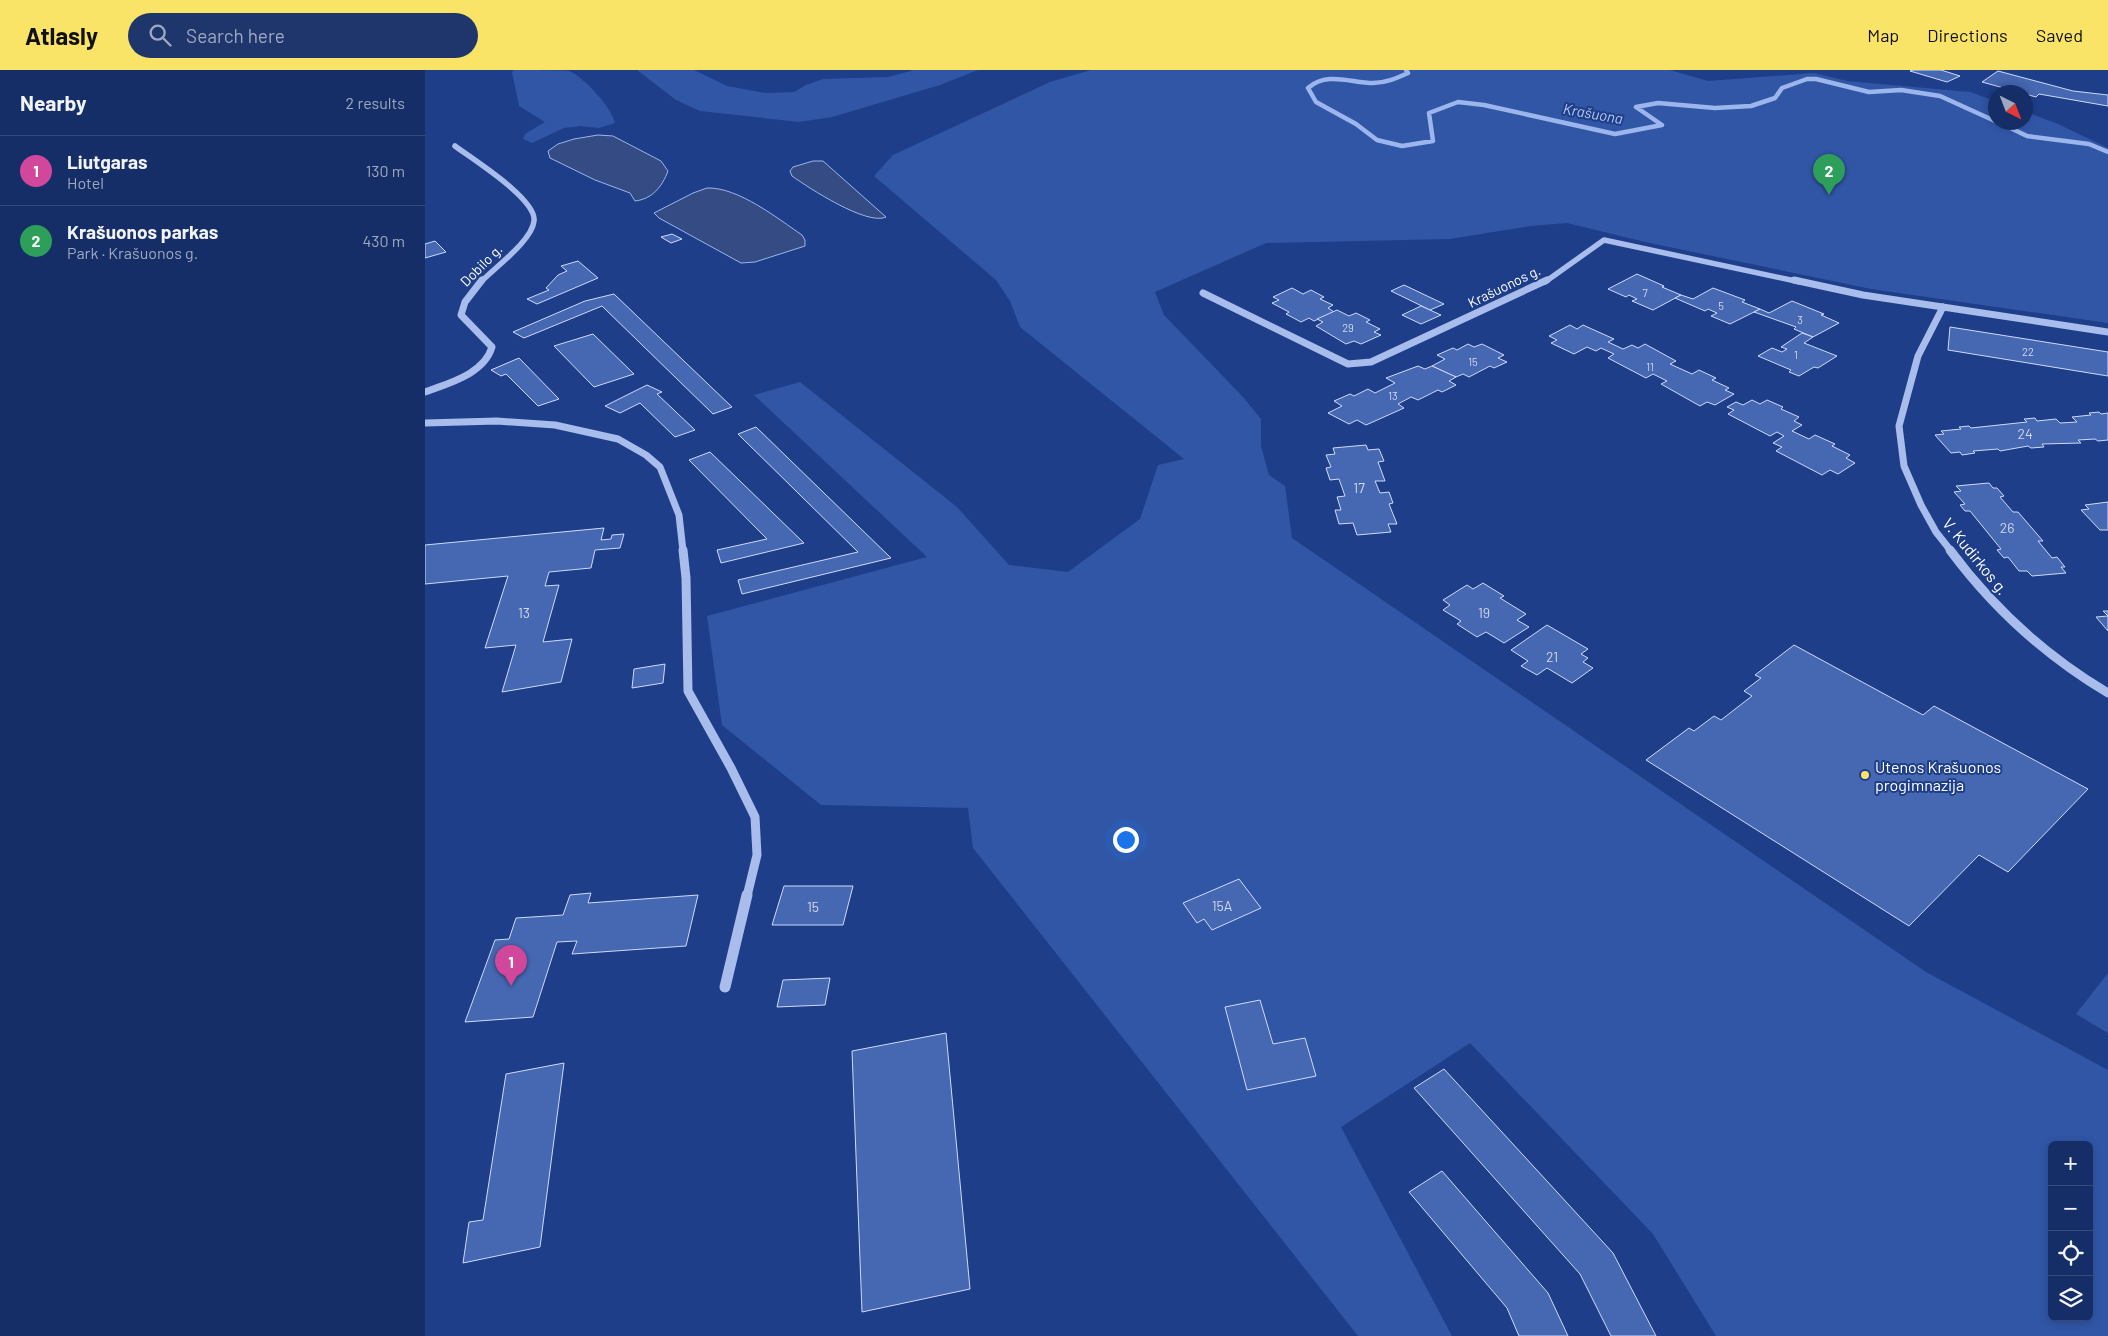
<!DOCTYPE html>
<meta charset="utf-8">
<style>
body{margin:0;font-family:Barlow,sans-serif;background:#1f366d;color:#f1f3f6}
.controls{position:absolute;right:15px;bottom:15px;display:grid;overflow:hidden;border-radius:8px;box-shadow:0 2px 8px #0003}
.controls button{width:45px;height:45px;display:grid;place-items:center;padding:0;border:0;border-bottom:1px solid #354a7b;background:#162e67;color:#f1f3f6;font:25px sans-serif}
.compass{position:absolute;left:1563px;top:15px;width:45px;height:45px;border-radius:50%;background:#162e67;box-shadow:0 2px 8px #0003;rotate:138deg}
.you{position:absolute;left:700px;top:769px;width:18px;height:18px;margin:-12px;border:4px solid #fff;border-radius:50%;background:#1a73e8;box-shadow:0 0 0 8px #1a73e833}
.badge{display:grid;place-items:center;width:32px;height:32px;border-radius:50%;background:#fae467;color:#fff;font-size:16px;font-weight:700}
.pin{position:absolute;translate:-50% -41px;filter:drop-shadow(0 1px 2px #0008)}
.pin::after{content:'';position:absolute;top:26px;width:18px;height:15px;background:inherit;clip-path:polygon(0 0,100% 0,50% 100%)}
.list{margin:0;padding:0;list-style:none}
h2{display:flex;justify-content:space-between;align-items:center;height:65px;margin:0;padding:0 20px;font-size:21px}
h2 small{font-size:16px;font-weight:400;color:#9ea8c0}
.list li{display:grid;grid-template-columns:32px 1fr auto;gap:15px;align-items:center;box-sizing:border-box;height:70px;padding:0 20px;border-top:1px solid #354a7b}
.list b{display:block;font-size:19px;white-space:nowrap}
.list p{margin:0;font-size:16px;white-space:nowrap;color:#9ea8c0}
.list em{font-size:16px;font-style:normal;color:#9ea8c0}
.icon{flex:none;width:28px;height:28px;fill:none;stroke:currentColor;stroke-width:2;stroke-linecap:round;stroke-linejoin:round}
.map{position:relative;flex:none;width:1683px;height:1266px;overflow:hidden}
header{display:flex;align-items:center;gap:30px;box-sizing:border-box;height:70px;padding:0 25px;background:#fae467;color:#111}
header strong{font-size:24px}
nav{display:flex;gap:28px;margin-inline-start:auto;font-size:18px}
.search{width:350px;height:45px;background:#1f366d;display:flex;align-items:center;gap:12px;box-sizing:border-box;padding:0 18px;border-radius:28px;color:#9ea8c0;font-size:19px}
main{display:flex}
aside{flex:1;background:#162e67}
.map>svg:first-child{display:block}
.green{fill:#3156a6;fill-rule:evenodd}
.water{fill:#344b83;stroke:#9cb6ed}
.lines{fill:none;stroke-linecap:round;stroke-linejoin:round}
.stream{stroke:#9cb6ed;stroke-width:4.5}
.building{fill:#4667b1;stroke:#cddbf8}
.minor-far3{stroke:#a8bdeb;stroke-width:5.5}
.minor-far2{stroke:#a8bdeb;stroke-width:7}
.minor-far1{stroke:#a8bdeb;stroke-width:9}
.minor{stroke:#a8bdeb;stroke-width:11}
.poi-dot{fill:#fae467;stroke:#1e3e89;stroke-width:2}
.labels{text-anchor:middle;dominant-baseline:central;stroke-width:4;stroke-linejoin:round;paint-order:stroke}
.far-number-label{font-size:11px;fill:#d1d9ec}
.far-street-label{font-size:14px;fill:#fff;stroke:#1e3e89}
.number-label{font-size:14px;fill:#d1d9ec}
.far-water-label{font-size:15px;font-style:italic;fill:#b4c8f3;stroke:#1e3e89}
.street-label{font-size:16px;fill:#fff;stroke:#1e3e89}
.poi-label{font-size:16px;fill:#fff;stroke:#1e3e89;text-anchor:start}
</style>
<header>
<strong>Atlasly</strong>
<div class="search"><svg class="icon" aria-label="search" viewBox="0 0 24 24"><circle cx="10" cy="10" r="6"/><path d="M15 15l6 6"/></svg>Search here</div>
<nav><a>Map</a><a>Directions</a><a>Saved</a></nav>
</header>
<main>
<aside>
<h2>Nearby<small>2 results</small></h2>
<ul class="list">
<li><span class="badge" style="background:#d1479c">1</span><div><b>Liutgaras</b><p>Hotel</p></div><em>130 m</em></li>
<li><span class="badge" style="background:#2e9e5b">2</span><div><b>Krašuonos parkas</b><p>Park · Krašuonos g.</p></div><em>430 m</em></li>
</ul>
</aside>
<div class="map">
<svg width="1683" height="1266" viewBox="0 0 1683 1266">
<rect width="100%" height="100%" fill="#1e3e89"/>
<g class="green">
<path d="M89,0C100,0 137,0 144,1C160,8 186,37 190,53L174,58L156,56L139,58L107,73L98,69L100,64L120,52L94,36L87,2Z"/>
<polygon points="212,0 269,0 302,16 341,23 369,22 381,15 398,9 463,7 489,0 553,0 515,15 407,47 374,52 275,41 251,30"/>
<path d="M666,0H1245L1283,11L1389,3L1422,11L1545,22L1570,31V52H1600L1601,42L1633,54L1683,78V253L1446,219L1220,172L1142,153L1105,156L1025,169L841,173L730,222L739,245L818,327L836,349V376L844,405L860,416L867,468L1501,902L1683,1000V1266H1291L1228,1164L1045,973L916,1057L1027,1266H933L548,778L543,738L396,735L297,655L282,546L502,487L329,325L375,312L532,437L584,495L643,502L715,449L733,395L759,389L595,257L585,231L571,210L449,106L468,85L625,12ZM1627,1075H1664V1247H1627Z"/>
<polygon points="1683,903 1683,963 1651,944"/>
</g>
<g class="water">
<path d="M173,65L188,66L236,91L243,101C237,117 227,129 210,131L205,123L170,110L125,88L123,81L133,74L149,69Z"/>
<path d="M388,91H398L461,147C442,156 384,118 367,106L365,101L368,97Z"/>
<path d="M282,118C313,117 352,148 377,165L380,170V176L330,192L316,193L234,148L229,143L268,123Z"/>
</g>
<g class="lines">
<g class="stream">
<path d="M981,0L983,3C972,8 961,13 948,13C926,13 902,1 883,18L891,32L931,54L952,70L977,76L1008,71L1004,43L1033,32L1059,35L1190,64L1237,55L1211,37L1233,33L1290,38L1326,36L1350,28L1357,18L1382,9H1391L1444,22L1476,20L1515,26L1570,51"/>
<polyline points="1573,52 1602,66 1664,74 1683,82"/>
</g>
</g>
<g class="building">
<polygon points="1488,0 1516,0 1535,6 1522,12 1485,1"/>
<polygon points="1573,1 1648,21 1683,25 1683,36 1614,24 1611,27 1557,12"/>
<polygon points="247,164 257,169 246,173 236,167"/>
<polygon points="10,171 21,182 0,188 0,174"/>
<polygon points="153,191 173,208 112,234 102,229 124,220 121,218 133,205 142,201 136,196"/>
<polygon points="1212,204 1239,216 1237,217 1256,225 1228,240 1207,231 1212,229 1204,225 1201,227 1183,219"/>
<polygon points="979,215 1019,234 1005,240 966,221"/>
<polygon points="867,218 878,224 886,220 899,227 895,229 908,235 903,238 909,242 889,251 884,248 876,252 861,244 864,242 847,233 854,230 848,227"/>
<polygon points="1288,218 1320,230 1317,232 1335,239 1305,254 1286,246 1292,243 1283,239 1280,241 1250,228 1256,225 1268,229"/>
<polygon points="189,224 307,337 288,344 177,236 99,268 88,262 160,231"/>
<polygon points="1367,231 1399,244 1396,245 1414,253 1388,267 1369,259 1371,257 1329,242 1335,239 1344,243"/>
<polygon points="996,236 1016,245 996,254 977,245"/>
<polygon points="912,240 924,246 931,243 945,250 941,252 955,259 949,262 956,265 936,274 929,271 921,274 891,256 898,252 892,249"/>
<polygon points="1145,255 1152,259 1158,255 1189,269 1183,272 1198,279 1207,275 1213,278 1220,274 1251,291 1245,294 1267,304 1274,300 1291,308 1287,310 1304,318 1300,320 1309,324 1290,335 1282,332 1275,336 1236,314 1242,311 1228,304 1221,308 1183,288 1189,284 1176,278 1171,281 1162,277 1149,284 1126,273 1132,270 1124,266"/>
<polygon points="1525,257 1683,282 1683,306 1523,280"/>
<polygon points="1377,263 1388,267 1379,273 1412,286 1393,298 1389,297 1374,306 1364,302 1366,300 1333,286 1347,278 1357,282 1362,279 1356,277"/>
<polygon points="168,264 209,304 169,317 129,276"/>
<polygon points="1043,274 1049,277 1057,274 1079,285 1073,288 1082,292 1069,298 1065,296 1044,307 1038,304 1031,307 1007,296 1020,289 1012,285 1028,278 1032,280"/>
<polygon points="94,288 134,329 113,336 81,304 76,306 66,300"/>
<polygon points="993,296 1000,299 1007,296 1031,307 1024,311 1031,315 1017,322 1013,320 993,330 986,327 973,334 979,338 941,355 932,350 924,354 903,343 917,336 909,331 925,324 929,326 943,319 950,323 970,313 961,308"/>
<polygon points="222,315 237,322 232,324 270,360 250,367 215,333 195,343 180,336"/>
<polygon points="1327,330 1335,334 1342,330 1358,337 1356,339 1374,347 1369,351 1377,355 1367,361 1384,369 1390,365 1410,374 1407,376 1425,385 1421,388 1430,393 1413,404 1405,400 1397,405 1351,381 1357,377 1348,373 1359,366 1352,362 1345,366 1303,344 1309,340 1302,337 1311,332 1318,335"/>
<polygon points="1674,342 1676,344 1683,343 1683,370 1673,371 1670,369 1653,370 1656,373 1617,374 1619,377 1606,378 1603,376 1575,381 1573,379 1548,381 1550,383 1537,385 1535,382 1526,383 1510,365 1519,364 1516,361 1536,359 1534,357 1544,356 1546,358 1602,352 1599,349 1610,348 1612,351 1631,349 1635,353 1652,352 1647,347 1666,345 1664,343"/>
<polygon points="331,357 466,488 317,524 313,510 433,482 313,364"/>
<polygon points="941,375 943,380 954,379 959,391 953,392 960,411 950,411 955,423 964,422 968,433 964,434 972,454 963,454 966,462 932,465 928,453 914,454 910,440 916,440 912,427 920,426 914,409 905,410 901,398 906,397 901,385 910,384 908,378"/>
<polygon points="285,382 379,473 296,493 292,480 342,469 264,390"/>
<polygon points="1564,413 1568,418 1572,418 1579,426 1575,427 1588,442 1593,442 1618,471 1613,471 1627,488 1632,487 1640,497 1636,497 1641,503 1607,506 1602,501 1594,501 1583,487 1579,488 1572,480 1576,479 1545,441 1540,441 1535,435 1540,434 1529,422 1536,421 1531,416"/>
<polygon points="1683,432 1683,460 1675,460 1656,440 1664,439 1660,435"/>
<polygon points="179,458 176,470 186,469 187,465 199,464 195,478 170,480 166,498 124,502 120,516 134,515 118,572 147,569 136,612 77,622 91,575 60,578 83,506 0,514 0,475"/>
<polygon points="1058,513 1079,526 1075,528 1101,544 1092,550 1104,557 1079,573 1061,562 1052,567 1032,554 1036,551 1018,540 1025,535 1018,530 1042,515 1048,519"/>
<polygon points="1678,541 1683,541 1683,561 1671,547 1683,546"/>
<polygon points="1122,555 1163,579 1156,584 1163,588 1158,592 1168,598 1147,613 1122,598 1112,605 1096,596 1103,591 1086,580"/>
<polygon points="1369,575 1498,645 1509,636 1663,719 1583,802 1554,785 1484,856 1221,690 1264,658 1269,661 1289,646 1296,650 1327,626 1319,621 1336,608 1330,605"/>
<polygon points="240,594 238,613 207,618 209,599"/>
<polygon points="814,809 836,838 787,860 779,849 772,853 758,833"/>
<polygon points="359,816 428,816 418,855 347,855"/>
<polygon points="166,823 163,833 273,825 261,876 147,884 152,871 132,872 108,947 40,952 70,870 84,869 91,848 138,845 145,825"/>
<polygon points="405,908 400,935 352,937 358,910"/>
<polygon points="835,930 848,974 880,968 891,1006 822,1020 800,937"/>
<polygon points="521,963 545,1219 437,1242 427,981"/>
<polygon points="139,993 115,1177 38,1193 44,1152 58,1150 81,1004"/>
<polygon points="1019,999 1188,1183 1231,1266 1186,1266 1155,1204 989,1018"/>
<polygon points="1017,1101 1123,1223 1143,1266 1094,1266 1082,1238 984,1122"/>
</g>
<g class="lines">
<g class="minor-far3">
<path d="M30,76C47,89 112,129 109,151C107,171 69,198 56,212"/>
<polyline points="1120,212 1179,170 1375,212"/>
</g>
<g class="minor-far2">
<polyline points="1369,210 1438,225 1683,262"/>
<polyline points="778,223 923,294 946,292 1122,210"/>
<polyline points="1518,237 1493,286 1474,356 1479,396 1496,435 1511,462 1526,481"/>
<path d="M0,322C24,313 59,304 67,277L36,245L40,232L57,210"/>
<polyline points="0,353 72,351 130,355 193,369 221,385 235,397 254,445 258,481"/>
</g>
<g class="minor-far1">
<polyline points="258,480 261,508 263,621 306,698 330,747 332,785 322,826"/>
<path d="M1525,480C1568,538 1621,586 1683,623"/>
</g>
<polyline class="minor" points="300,917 322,825"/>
</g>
<circle class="poi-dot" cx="1440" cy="705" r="5"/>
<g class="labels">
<g class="far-number-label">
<text x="1220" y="222">7</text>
<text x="1296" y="235">5</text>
<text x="1375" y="249">3</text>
<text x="923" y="257">29</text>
<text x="1603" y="281">22</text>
<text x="1371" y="284">1</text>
<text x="1048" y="291">15</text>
<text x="1225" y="296">11</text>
<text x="968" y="325">13</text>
</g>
<g class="far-street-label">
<text transform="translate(56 195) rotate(-45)">Dobilo g.</text>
<text transform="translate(1079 216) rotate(-26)">Krašuonos g.</text>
</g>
<g class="number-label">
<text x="1600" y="363">24</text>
<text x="934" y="417">17</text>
<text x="1582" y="457">26</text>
<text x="99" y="542">13</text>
<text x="1059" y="542">19</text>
<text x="1127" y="586">21</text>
<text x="797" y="835">15A</text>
<text x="388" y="836">15</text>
</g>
<g class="far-water-label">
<text transform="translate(1168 43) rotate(10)">Krašuona</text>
</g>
<g class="street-label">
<text transform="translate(1551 486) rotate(51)">V. Kudirkos g.</text>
</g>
<g class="poi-label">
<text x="1450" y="696">Utenos Krašuonos<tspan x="1450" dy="18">progimnazija</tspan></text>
</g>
</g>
</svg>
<div class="controls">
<button>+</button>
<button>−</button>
<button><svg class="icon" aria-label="locate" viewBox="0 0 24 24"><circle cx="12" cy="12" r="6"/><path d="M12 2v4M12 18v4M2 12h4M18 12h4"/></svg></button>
<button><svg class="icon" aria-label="layers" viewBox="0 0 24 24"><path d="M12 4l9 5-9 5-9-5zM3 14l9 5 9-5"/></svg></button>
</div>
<svg class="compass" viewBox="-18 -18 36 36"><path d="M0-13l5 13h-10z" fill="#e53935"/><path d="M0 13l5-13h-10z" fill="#9ea8c0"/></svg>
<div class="you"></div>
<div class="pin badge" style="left:86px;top:916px;background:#d1479c">1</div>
<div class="pin badge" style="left:1404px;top:125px;background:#2e9e5b">2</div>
</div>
</main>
